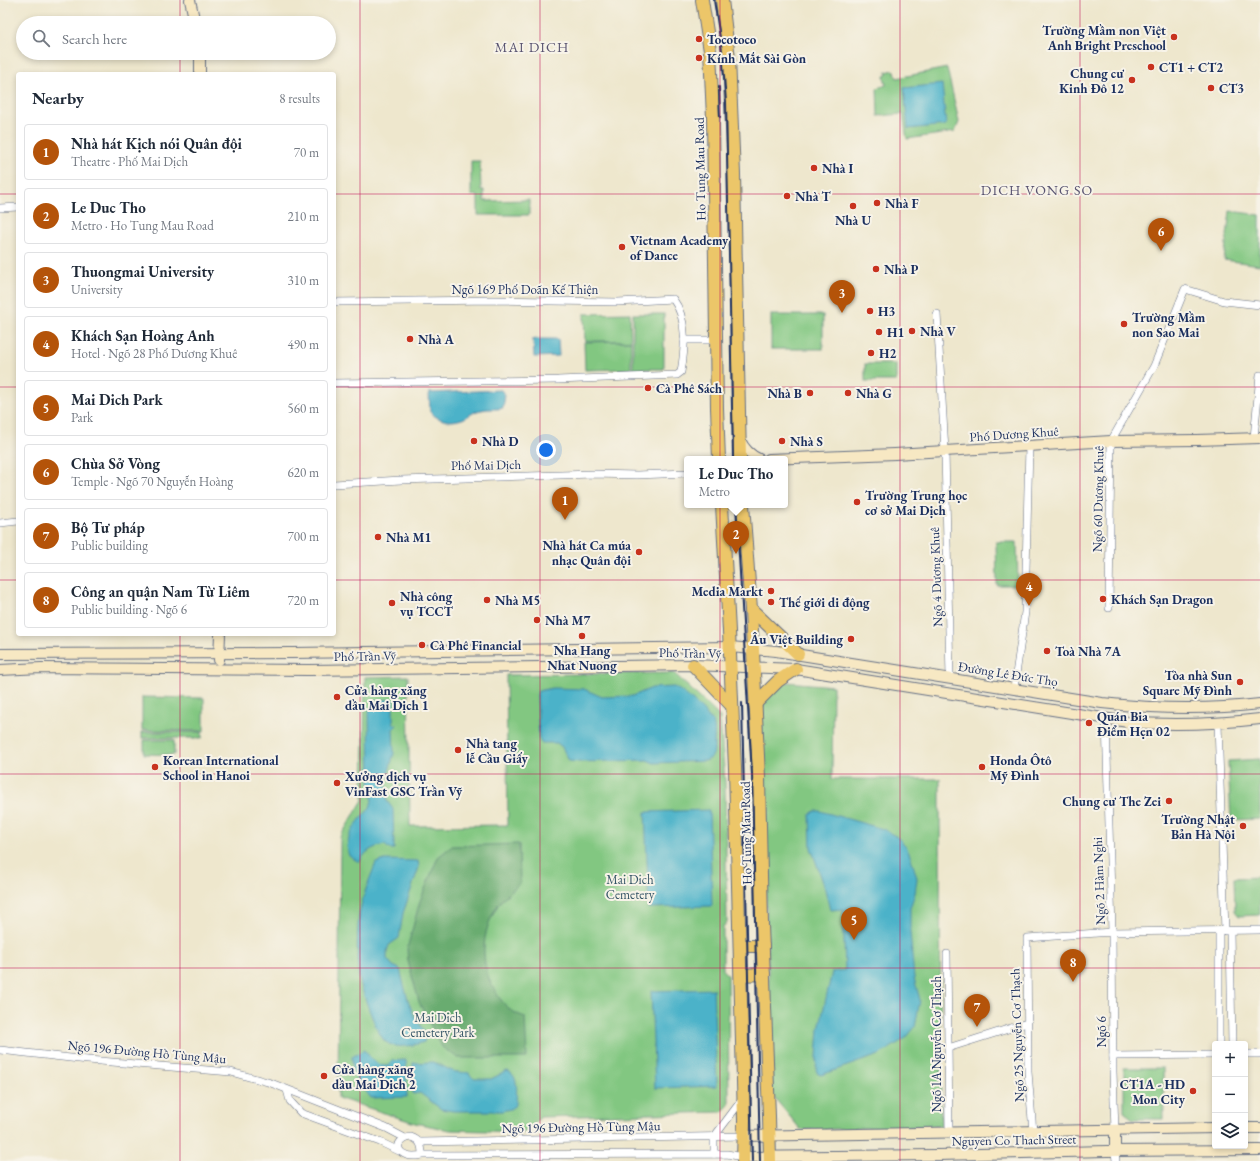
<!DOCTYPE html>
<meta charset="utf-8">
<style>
body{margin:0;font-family:"EB Garamond",serif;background:#f6f6f7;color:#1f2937}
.controls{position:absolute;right:12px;bottom:12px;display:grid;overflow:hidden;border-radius:4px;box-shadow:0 2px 6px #0003}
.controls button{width:36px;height:36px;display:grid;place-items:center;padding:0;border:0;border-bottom:1px solid #e0e1e3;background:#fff;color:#1f2937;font:20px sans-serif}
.you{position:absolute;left:546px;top:450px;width:14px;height:14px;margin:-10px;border:3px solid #fff;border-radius:50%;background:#1a73e8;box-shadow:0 0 0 6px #1a73e833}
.badge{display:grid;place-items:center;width:26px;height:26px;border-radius:50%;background:#b45309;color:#fff;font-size:13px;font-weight:700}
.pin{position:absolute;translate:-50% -33px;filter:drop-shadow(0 1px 2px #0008)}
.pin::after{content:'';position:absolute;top:21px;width:14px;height:12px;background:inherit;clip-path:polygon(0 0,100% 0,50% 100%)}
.popup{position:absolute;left:684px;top:456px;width:104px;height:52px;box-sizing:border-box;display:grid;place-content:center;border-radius:4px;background:#fff;filter:drop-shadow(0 1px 3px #0005);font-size:13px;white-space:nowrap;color:#747a83}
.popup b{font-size:15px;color:#1f2937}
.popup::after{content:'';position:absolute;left:50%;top:100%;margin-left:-8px;border:8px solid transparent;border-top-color:#fff}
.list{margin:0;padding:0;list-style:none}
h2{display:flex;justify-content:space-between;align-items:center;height:52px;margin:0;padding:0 16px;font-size:17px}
h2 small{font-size:13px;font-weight:400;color:#747a83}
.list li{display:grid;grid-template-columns:26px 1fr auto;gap:12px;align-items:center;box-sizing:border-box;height:56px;margin:0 8px 8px;padding:0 8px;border:1px solid #e0e1e3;border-radius:4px}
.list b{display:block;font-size:15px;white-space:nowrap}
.list p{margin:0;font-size:13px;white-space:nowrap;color:#747a83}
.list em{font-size:13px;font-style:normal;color:#747a83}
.icon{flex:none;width:22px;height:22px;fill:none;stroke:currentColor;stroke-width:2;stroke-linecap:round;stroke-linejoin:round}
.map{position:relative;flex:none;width:1260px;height:1161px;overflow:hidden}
.search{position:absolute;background:#fff;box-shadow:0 2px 6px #0003;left:16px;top:16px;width:320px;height:44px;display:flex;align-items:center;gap:10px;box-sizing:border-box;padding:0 14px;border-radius:22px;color:#747a83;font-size:15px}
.panel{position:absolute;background:#fff;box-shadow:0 2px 6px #0003;left:16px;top:72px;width:320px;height:564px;border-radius:4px}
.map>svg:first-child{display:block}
.green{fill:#82c781;stroke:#4e7b70}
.forest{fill:#69ac6f;stroke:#426e66}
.water{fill:#4bb2c9;stroke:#337094}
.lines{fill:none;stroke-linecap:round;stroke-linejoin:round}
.street-casing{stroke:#656f85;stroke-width:8}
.secondary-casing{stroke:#656f85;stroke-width:12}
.highway-casing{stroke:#656f85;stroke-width:14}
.street{stroke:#fff;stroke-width:7}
.secondary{stroke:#f7e8c3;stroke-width:10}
.highway{stroke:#ecc669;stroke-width:12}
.rail{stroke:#1b2f5e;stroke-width:2}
.grid{fill:none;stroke:#c2185b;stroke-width:1;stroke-opacity:0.55}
.poi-dot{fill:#c8321e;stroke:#f7f3e8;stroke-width:1.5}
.labels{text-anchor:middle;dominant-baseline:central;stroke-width:4;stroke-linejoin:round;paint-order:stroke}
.poi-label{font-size:13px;font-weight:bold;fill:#1b2f5e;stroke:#f7f3e8;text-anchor:start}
.street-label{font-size:13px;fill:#1b2f5e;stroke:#f7f3e8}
.park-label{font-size:13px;fill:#355567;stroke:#f7f3e8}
.neighbourhood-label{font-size:14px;letter-spacing:1px;fill:#595471;stroke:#f7f3e8}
</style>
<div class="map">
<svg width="1260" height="1161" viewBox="0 0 1260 1161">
<rect width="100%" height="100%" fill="#f7f3e8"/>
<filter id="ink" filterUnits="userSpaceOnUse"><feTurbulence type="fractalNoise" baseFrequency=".025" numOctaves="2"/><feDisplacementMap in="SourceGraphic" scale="8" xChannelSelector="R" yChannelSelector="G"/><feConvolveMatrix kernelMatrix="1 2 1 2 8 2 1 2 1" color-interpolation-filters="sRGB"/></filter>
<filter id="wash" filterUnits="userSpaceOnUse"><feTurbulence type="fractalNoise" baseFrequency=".012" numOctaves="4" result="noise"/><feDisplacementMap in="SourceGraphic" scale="16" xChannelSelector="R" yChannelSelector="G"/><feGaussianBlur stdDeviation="0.9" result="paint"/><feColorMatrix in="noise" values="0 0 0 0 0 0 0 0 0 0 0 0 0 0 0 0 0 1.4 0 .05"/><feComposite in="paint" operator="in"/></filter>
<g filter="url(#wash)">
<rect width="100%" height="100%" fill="#eee7cd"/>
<g class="green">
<polygon points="947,68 959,122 955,132 907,139 903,114 878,116 877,88 886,85 884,76 887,75 886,72 894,70 897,78"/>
<polygon points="471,161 480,161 481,190 484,190 484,201 529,200 529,215 478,215 478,196 471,195"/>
<polygon points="1230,211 1260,215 1260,265 1224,260"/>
<polygon points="630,313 631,341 585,341 584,314"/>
<rect x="633" y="314" width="31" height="55"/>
<rect x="771" y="315" width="52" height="34"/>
<polygon points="631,341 631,369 585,370 584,342"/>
<rect x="865" y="364" width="31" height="17"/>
<polygon points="996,542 1017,542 1018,585 997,585"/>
<polygon points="674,673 720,717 725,782 727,922 723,927 723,971 728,975 729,1105 722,1112 541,1117 525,1132 450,1130 415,1123 338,1098 340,837 363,800 365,677 408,676 410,826 508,825 506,675"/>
<polygon points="787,682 833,686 832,779 940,779 941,1126 801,1130 772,1095 760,702"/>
<polygon points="142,697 204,698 204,731 142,730"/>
<rect x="142" y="732" width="60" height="6"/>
<polygon points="144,740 174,740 174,755 144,754"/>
<polygon points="1260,759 1260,819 1231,820 1228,761"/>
<polygon points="1260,877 1260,915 1239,916 1235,911 1234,878"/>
<polygon points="1124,1068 1163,1068 1164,1119 1133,1119 1124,1112"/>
</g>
<path class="forest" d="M519,844L520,883C513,890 503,897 498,905C476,939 480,980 509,1009C513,1013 520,1015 525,1017L527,1058H458L442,1047L419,1002L408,961L407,949L420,901L438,857L452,846Z"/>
<g class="water">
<polygon points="942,84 946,125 908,129 904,88"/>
<polygon points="533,339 558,339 559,356 534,357"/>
<path d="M501,390L505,395L503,408C496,410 488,408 481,410C474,411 468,417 462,419C450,423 439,421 430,412L429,393Z"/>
<path d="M674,687C683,691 711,715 714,726C715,731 714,738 714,744C714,753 714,758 705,761L654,763L647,760L579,762L569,761L562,747L557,743H542L539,739L537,695L538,691L553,688L584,689L602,697L633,696L652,688Z"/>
<path d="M376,700H393V721L394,724L397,725L393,729L394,753L387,778L386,786L387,801L393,809L394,849H389L385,845C372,847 366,851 359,862L349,856C344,841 353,828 362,817C366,812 370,810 371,804C374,797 370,788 370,780L369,711Z"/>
<polygon points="709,810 712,906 649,908 645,812"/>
<polygon points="815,811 820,811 883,829 897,837 906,846 911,858 917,878 915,893 910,908 910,932 914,978 920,1000 915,1027 906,1038 879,1055 821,1075 818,1074 816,1070 819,1029 832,972 845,970 843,909 830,910 824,885 811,848 810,814"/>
<path d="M385,860L418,861L419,867L403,913L399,938L389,945L387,951V959L393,966L400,969C403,982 409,1007 415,1017C419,1024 423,1029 426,1036L424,1042C413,1045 397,1050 386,1042C377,1036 361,989 359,977C357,962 357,944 358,928C358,908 368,882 376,863Z"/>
<polygon points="713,989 717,1086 655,1088 651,991"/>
<path d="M364,1050C371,1058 377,1067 389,1066L392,1061L406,1060L407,1097L371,1098C358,1081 353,1079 352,1057Z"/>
<path d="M432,1062C439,1064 444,1067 450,1070C456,1073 463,1072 469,1073L471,1076L474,1079H491L507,1071C520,1075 516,1094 516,1105L510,1109L502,1111H453L441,1109L420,1093L413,1094V1063Z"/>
</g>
</g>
<g filter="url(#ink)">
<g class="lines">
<g class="street-casing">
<g id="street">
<polyline points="0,208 18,207"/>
<path d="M334,302L493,300L618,302L673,299C688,319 685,348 681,372L677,375L558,380L334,383"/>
<polyline points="937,314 945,451 950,678"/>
<polyline points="684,340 716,340"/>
<polyline points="1254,438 1260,375"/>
<polyline points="334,484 401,480 594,474 637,475 687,473"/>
<polyline points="0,523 18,521"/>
<polyline points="1109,608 1111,441 1154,366 1185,289 1224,301 1260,305"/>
<polyline points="1014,688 1025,612 1029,446"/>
<polyline points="1106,719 1112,932 1260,930"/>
<polyline points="1218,724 1225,931"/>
<polyline points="1230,931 1232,1044"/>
<polyline points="947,954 949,1133"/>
<polyline points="1219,1044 1219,931"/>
<polyline points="948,1048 1027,1023"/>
<polyline points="0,1050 88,1060 231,1072 271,1083 386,1128 405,1138"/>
<polyline points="1245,1054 1260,1054"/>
<polyline points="1113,1056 1215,1055"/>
<polyline points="287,1090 290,1101 301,1113 380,1142 399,1151"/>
<polyline points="1033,1132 1028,1072 1027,938 1112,932 1113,1072 1115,1131"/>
<path d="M411,1137C420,1140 422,1145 422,1155C397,1161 390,1140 411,1137Z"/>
<polyline points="420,1142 744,1136"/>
<polyline points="1115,1151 1116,1161"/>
<polyline points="714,1154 714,1137 744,1097"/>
<polyline points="422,1155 727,1154 743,1157"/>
</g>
</g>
<g class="secondary-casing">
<g id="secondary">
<polyline points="190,0 195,23"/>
<polyline points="200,53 200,74"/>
<path d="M740,440C744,449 750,455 759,459"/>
<polyline points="769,459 895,454 1111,441 1197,440 1260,438"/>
<path d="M0,654L292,653L730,647L776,651L1102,703C1155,709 1207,710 1260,704"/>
<polyline points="219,660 220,634"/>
<path d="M0,670L41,668L309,670L693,665L796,669L1128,722C1173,726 1216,724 1260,719"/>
<polyline points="1245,1128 1260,1128"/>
<polyline points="1115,1131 1115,1151"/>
<polyline points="744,1136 1215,1128"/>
<polyline points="743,1157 938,1155 1107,1151 1260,1150"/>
</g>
</g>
<g class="highway-casing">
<g id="highway">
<polyline points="702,0 710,51 713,118 717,408 719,459"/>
<polyline points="722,0 729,58 734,174 740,459"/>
<polyline points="722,505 729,631 735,768 744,1120 743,1161"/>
<polyline points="743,505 751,609 759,777 762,924 769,1116 770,1161"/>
<polyline points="751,609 798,654"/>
<polyline points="693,665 732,706"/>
<polyline points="755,704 778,681 796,669"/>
<polyline points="740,946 763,946"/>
<polyline points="741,975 764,974"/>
</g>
</g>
<use href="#street" class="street"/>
<use href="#secondary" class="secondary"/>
<use href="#highway" class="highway"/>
<g class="rail">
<polyline points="714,0 722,51 726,102 733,459"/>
<polyline points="719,87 720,117"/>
<polyline points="736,505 752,775 760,1161"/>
<polyline points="742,703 752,1161"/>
</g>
</g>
</g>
<path class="grid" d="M180,0V23M360,0V1161M540,0V1161M720,0V1161M900,0V1161M1080,0V1161M180,53V74M0,194H18M334,194H1260M0,387H18M334,387H1260M0,580H18M334,580H1260M180,634V1161M0,774H1260M0,968H1260"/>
<g class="poi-dot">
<circle cx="1174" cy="37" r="4"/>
<circle cx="699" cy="39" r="4"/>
<circle cx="699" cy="58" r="4"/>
<circle cx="1151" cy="67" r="4"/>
<circle cx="1132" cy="80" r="4"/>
<circle cx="1211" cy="88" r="4"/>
<circle cx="814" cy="168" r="4"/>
<circle cx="787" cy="196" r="4"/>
<circle cx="877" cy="203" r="4"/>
<circle cx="853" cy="206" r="4"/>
<circle cx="622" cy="247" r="4"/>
<circle cx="876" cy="269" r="4"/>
<circle cx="870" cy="311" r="4"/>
<circle cx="1124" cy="324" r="4"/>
<circle cx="912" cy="331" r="4"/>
<circle cx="879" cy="332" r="4"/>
<circle cx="410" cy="339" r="4"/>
<circle cx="871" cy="353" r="4"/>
<circle cx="648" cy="388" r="4"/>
<circle cx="810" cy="393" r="4"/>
<circle cx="848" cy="393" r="4"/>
<circle cx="474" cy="441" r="4"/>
<circle cx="782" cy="441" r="4"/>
<circle cx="857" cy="502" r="4"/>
<circle cx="378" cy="537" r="4"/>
<circle cx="639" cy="552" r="4"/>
<circle cx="771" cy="591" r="4"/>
<circle cx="1103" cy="599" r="4"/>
<circle cx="487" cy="600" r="4"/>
<circle cx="771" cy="602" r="4"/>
<circle cx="392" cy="603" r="4"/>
<circle cx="537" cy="620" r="4"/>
<circle cx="582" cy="636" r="4"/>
<circle cx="851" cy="639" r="4"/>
<circle cx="422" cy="645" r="4"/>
<circle cx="1047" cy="651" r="4"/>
<circle cx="1240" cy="682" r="4"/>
<circle cx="337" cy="697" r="4"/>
<circle cx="1089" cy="723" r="4"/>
<circle cx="458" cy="750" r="4"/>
<circle cx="155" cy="767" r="4"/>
<circle cx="982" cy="767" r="4"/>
<circle cx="337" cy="783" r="4"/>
<circle cx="1169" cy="801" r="4"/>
<circle cx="1243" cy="826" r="4"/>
<circle cx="324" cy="1076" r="4"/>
<circle cx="1193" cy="1091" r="4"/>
</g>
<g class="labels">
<g class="poi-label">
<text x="1166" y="30" text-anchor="end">Trường Mầm non Việt<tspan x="1166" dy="15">Anh Bright Preschool</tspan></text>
<text x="707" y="39">Tocotoco</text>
<text x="707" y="58">Kính Mắt Sài Gòn</text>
<text x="1159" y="67">CT1 + CT2</text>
<text x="1124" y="73" text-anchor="end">Chung cư<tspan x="1124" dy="15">Kinh Đô 12</tspan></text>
<text x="1219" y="88">CT3</text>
<text x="822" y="168">Nhà I</text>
<text x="795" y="196">Nhà T</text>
<text x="885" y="203">Nhà F</text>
<text x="853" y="220" text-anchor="middle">Nhà U</text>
<text x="630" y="240">Vietnam Academy<tspan x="630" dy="15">of Dance</tspan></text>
<text x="884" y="269">Nhà P</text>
<text x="878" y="311">H3</text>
<text x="1132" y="317">Trường Mầm<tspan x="1132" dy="15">non Sao Mai</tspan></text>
<text x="920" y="331">Nhà V</text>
<text x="887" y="332">H1</text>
<text x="418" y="339">Nhà A</text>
<text x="879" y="353">H2</text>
<text x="656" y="388">Cà Phê Sách</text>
<text x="802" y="393" text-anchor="end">Nhà B</text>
<text x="856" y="393">Nhà G</text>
<text x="482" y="441">Nhà D</text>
<text x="790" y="441">Nhà S</text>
<text x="865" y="495">Trường Trung học<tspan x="865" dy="15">cơ sở Mai Dịch</tspan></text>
<text x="386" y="537">Nhà M1</text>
<text x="631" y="545" text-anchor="end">Nhà hát Ca múa<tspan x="631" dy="15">nhạc Quân đội</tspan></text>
<text x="763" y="591" text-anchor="end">Media Markt</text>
<text x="400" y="596">Nhà công<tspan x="400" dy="15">vụ TCCT</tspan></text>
<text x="1111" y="599">Khách Sạn Dragon</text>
<text x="495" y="600">Nhà M5</text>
<text x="779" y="602">Thế giới di động</text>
<text x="545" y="620">Nhà M7</text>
<text x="843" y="639" text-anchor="end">Âu Việt Building</text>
<text x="430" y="645">Cà Phê Financial</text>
<text x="582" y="650" text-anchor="middle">Nha Hang<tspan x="582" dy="15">Nhat Nuong</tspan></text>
<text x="1055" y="651">Toà Nhà 7A</text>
<text x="1232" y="675" text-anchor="end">Tòa nhà Sun<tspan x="1232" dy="15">Square Mỹ Đình</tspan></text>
<text x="345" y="690">Cửa hàng xăng<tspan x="345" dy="15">dầu Mai Dịch 1</tspan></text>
<text x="1097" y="716">Quán Bia<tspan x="1097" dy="15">Điểm Hẹn 02</tspan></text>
<text x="466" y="743">Nhà tang<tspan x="466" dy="15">lễ Cầu Giấy</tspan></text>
<text x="163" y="760">Korean International<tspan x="163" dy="15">School in Hanoi</tspan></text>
<text x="990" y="760">Honda Ôtô<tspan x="990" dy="15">Mỹ Đình</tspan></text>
<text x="345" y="776">Xưởng dịch vụ<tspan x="345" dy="15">VinFast GSC Trần Vỹ</tspan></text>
<text x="1161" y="801" text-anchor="end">Chung cư The Zei</text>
<text x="1235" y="819" text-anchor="end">Trường Nhật<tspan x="1235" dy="15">Bản Hà Nội</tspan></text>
<text x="332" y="1069">Cửa hàng xăng<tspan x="332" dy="15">dầu Mai Dịch 2</tspan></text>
<text x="1185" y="1084" text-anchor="end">CT1A - HD<tspan x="1185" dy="15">Mon City</tspan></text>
</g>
<g class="street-label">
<text transform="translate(700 169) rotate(-91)">Ho Tung Mau Road</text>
<text x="525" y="289">Ngõ 169 Phố Doãn Kế Thiện</text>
<text transform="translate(1014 434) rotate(-4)">Phố Dương Khuê</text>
<text transform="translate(486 465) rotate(-1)">Phố Mai Dịch</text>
<text transform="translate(1098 499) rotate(-89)">Ngõ 60 Dương Khuê</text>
<text transform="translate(936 577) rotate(-92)">Ngõ 4 Dương Khuê</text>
<text transform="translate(690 653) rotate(1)">Phố Trần Vỹ</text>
<text transform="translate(365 656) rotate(-1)">Phố Trần Vỹ</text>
<text transform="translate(1008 674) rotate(9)">Đường Lê Đức Thọ</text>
<text transform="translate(746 833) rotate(-91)">Ho Tung Mau Road</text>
<text transform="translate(1099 881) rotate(-92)">Ngõ 2 Hàm Nghi</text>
<text transform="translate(1101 1032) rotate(-90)">Ngõ 6</text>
<text transform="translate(1017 1035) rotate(-92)">Ngõ 25 Nguyễn Cơ Thạch</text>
<text transform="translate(936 1044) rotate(-90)">Ngõ 1A Nguyễn Cơ Thạch</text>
<text transform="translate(147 1052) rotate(5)">Ngõ 196 Đường Hồ Tùng Mậu</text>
<text transform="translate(581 1127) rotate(-1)">Ngõ 196 Đường Hồ Tùng Mậu</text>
<text transform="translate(1014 1140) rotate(-1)">Nguyen Co Thach Street</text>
</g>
<g class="park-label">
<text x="630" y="879">Mai Dich<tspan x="630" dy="15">Cemetery</tspan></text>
<text x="438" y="1017">Mai Dich<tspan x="438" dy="15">Cemetery Park</tspan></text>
</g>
<g class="neighbourhood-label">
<text x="532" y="47">MAI DICH</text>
<text x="1037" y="190">DICH VONG SO</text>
</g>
</g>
</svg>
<div class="controls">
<button>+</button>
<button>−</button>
<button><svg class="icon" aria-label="layers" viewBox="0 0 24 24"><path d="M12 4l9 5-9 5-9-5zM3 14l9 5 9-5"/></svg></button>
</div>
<div class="you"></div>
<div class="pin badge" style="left:565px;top:520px">1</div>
<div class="pin badge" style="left:736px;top:554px">2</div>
<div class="popup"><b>Le Duc Tho</b>Metro</div>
<div class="pin badge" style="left:842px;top:313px">3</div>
<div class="pin badge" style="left:1029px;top:606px">4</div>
<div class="pin badge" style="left:854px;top:940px">5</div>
<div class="pin badge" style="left:1161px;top:251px">6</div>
<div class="pin badge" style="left:977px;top:1027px">7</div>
<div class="pin badge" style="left:1073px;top:982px">8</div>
<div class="search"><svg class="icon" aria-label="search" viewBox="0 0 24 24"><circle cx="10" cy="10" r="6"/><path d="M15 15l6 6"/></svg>Search here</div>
<section class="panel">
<h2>Nearby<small>8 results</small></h2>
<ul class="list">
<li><span class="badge">1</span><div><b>Nhà hát Kịch nói Quân đội</b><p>Theatre · Phố Mai Dịch</p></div><em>70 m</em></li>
<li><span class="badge">2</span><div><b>Le Duc Tho</b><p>Metro · Ho Tung Mau Road</p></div><em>210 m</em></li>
<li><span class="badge">3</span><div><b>Thuongmai University</b><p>University</p></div><em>310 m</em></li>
<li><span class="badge">4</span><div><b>Khách Sạn Hoàng Anh</b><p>Hotel · Ngõ 28 Phố Dương Khuê</p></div><em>490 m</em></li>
<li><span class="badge">5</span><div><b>Mai Dich Park</b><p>Park</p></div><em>560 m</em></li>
<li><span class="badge">6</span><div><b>Chùa Sở Vòng</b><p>Temple · Ngõ 70 Nguyễn Hoàng</p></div><em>620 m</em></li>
<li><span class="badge">7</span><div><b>Bộ Tư pháp</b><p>Public building</p></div><em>700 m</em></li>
<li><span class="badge">8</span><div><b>Công an quận Nam Từ Liêm</b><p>Public building · Ngõ 6</p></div><em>720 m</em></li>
</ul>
</section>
</div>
